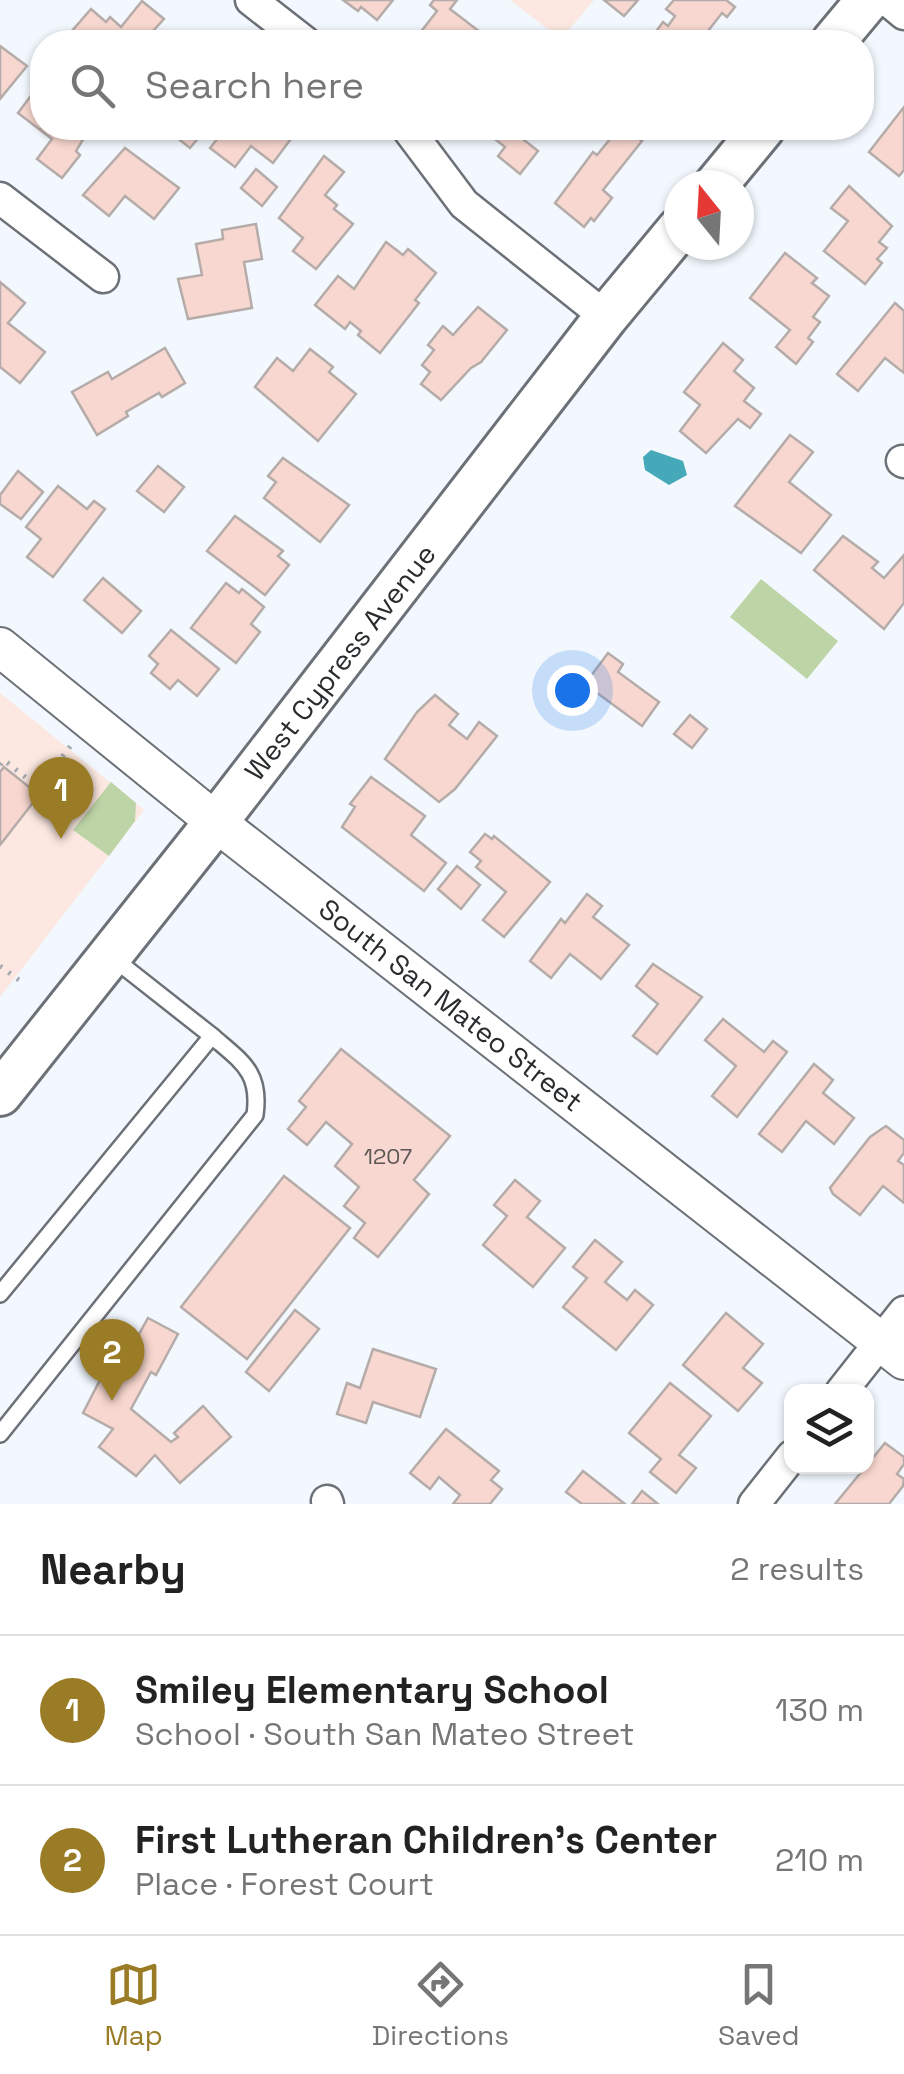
<!DOCTYPE html>
<meta charset="utf-8">
<style>
body{margin:0;font-family:"Space Grotesk",sans-serif;background:#f2f2f2;color:#222}
.controls{position:absolute;right:30px;bottom:30px;display:grid;overflow:hidden;border-radius:20px;box-shadow:0 2px 8px #0004}
.controls button{width:90px;height:90px;display:grid;place-items:center;padding:0;border:0;border-bottom:2px solid #e0e0e0;background:#fff;color:#222;font:50px sans-serif}
.compass{position:absolute;left:664px;top:170px;width:90px;height:90px;border-radius:50%;background:#fff;box-shadow:0 2px 8px #0004;rotate:342deg}
.you{position:absolute;left:572px;top:690px;width:35px;height:35px;margin:-25px;border:8px solid #fff;border-radius:50%;background:#1a73e8;box-shadow:0 0 0 15px #1a73e833}
.badge{display:grid;place-items:center;width:65px;height:65px;border-radius:50%;background:#9a7c26;color:#fff;font-size:32px;font-weight:700}
.pin{position:absolute;translate:-50% -82px;filter:drop-shadow(0 2px 5px #0008)}
.pin::after{content:'';position:absolute;top:52px;width:35px;height:30px;background:inherit;clip-path:polygon(0 0,100% 0,50% 100%)}
.list{margin:0;padding:0;list-style:none}
h2{display:flex;justify-content:space-between;align-items:center;height:130px;margin:0;padding:0 40px;font-size:42px}
h2 small{font-size:32px;font-weight:400;color:#767676}
.list li{display:grid;grid-template-columns:65px 1fr auto;gap:30px;align-items:center;box-sizing:border-box;height:150px;padding:0 40px;border-top:2px solid #e0e0e0}
.list b{display:block;font-size:38px;white-space:nowrap}
.list p{margin:0;font-size:32px;white-space:nowrap;color:#767676}
.list em{font-size:32px;font-style:normal;color:#767676}
.icon{flex:none;width:55px;height:55px;fill:none;stroke:currentColor;stroke-width:2;stroke-linecap:round;stroke-linejoin:round}
.map{position:relative;flex:none;width:904px;height:1504px;overflow:hidden}
.search{position:absolute;background:#fff;box-shadow:0 2px 8px #0004;left:30px;right:30px;top:30px;height:110px;display:flex;align-items:center;gap:25px;box-sizing:border-box;padding:0 35px;border-radius:40px;color:#767676;font-size:38px}
.sheet{height:430px;background:#fff}
nav{display:flex;justify-content:space-around;align-items:center;box-sizing:border-box;height:140px;border-top:2px solid #e0e0e0;background:#fff;font-size:28px;color:#767676}
nav a{display:grid;justify-items:center;gap:5px}
nav .on{color:#9a7c26}
.map>svg:first-child{display:block}
.education{fill:#fce8e0}
.green{fill:#bdd4a6}
.water{fill:#46a9b9}
.building{fill:#f7d7cf;stroke:#b5acaa;stroke-width:2.5}
.lines{fill:none;stroke-linecap:round;stroke-linejoin:round}
.service-casing{stroke:#6c7177;stroke-width:20}
.minor-casing{stroke:#6c7177;stroke-width:35}
.tertiary-casing{stroke:#6c7177;stroke-width:42}
.secondary-casing{stroke:#6c7177;stroke-width:48}
.path{stroke:#a5aaaf;stroke-width:5;stroke-dasharray:2.5 8;stroke-linecap:butt}
.service{stroke:#fff;stroke-width:15}
.minor{stroke:#fff;stroke-width:30}
.tertiary{stroke:#fff;stroke-width:38}
.secondary{stroke:#fff;stroke-width:42}
.labels{text-anchor:middle;dominant-baseline:central;stroke-width:8;stroke-linejoin:round;paint-order:stroke}
.number-label{font-size:22px;fill:#5c5756}
.street-label{font-size:28px;fill:#292c2e;stroke:#fff}
</style>
<div class="map">
<svg width="904" height="1504" viewBox="0 0 904 1504">
<rect width="100%" height="100%" fill="#f2f8fe"/>
<g class="education">
<polygon points="510,0 594,0 561,39"/>
<polygon points="0,693 144,810 0,997"/>
</g>
<g class="green">
<polygon points="761,579 838,641 807,679 730,617"/>
<polygon points="111,782 136,803 135,821 109,856 73,830"/>
</g>
<polygon class="water" points="651,450 683,461 687,475 669,485 645,470 643,457"/>
<g class="building">
<polygon points="343,0 393,0 377,20 361,7 358,11"/>
<polygon points="434,0 457,0 450,9 493,42 413,42 437,11 430,5"/>
<polygon points="604,0 638,0 624,16"/>
<polygon points="674,0 726,0 735,7 727,17 722,13 708,31 713,35 707,42 667,42 655,33 663,22 668,26 675,16 666,9"/>
<polygon points="142,1 164,19 143,42 87,42 71,32 91,9 106,22 110,17 121,27"/>
<polygon points="0,46 27,66 0,99"/>
<polygon points="42,81 42,128 90,128 76,151 80,155 62,178 37,159 52,139 18,113"/>
<polygon points="904,107 904,170 899,176 869,152"/>
<polygon points="176,128 204,128 206,129 190,148 171,133"/>
<polygon points="226,128 282,128 293,136 273,163 251,146 235,167 210,148"/>
<polygon points="481,128 525,128 519,136 538,151 520,174 498,156 505,147"/>
<polygon points="619,128 625,128 642,141 603,190 612,198 594,221 591,218 584,227 555,203 593,152 597,155"/>
<polygon points="125,148 179,188 154,219 125,196 109,216 83,195"/>
<polygon points="324,156 344,172 325,195 337,205 334,209 353,224 316,269 293,251 303,238 279,218"/>
<polygon points="256,169 277,187 262,206 241,188"/>
<polygon points="849,186 892,226 879,242 887,248 877,259 882,263 865,284 824,251 848,221 831,208"/>
<polygon points="256,224 262,259 244,262 252,308 188,319 178,279 202,275 196,244 223,239 222,230"/>
<polygon points="386,242 403,255 408,249 436,273 415,300 419,303 380,353 358,335 361,331 350,322 345,329 315,305 338,276 354,289"/>
<polygon points="785,253 817,278 812,283 829,296 813,317 820,322 808,338 813,342 796,364 776,347 790,330 750,298"/>
<polygon points="0,282 25,303 8,323 45,352 20,383 0,367"/>
<polygon points="895,303 904,311 904,373 885,358 858,391 837,374"/>
<polygon points="478,307 507,330 481,362 471,368 441,400 421,384 430,372 422,365 434,350 428,345 443,326 453,335"/>
<polygon points="723,343 743,360 734,371 754,388 744,401 761,414 750,428 738,419 706,453 680,431 700,405 684,392"/>
<polygon points="165,348 185,383 162,397 159,393 126,412 128,416 97,435 72,392 108,372 112,379"/>
<polygon points="310,349 333,367 329,372 356,394 318,441 255,387 277,358 293,371"/>
<polygon points="790,435 813,452 789,482 831,515 801,553 735,506"/>
<polygon points="283,458 349,505 320,542 264,498 276,482 268,476"/>
<polygon points="158,466 184,487 164,512 137,491"/>
<polygon points="18,471 43,492 21,519 0,504 0,495"/>
<polygon points="58,486 87,509 94,501 105,509 53,577 27,557 41,539 26,527"/>
<polygon points="235,516 283,551 278,556 289,565 265,595 207,551"/>
<polygon points="843,536 878,562 872,568 884,578 904,555 904,603 884,629 814,570"/>
<polygon points="103,578 141,611 122,633 84,600"/>
<polygon points="226,583 239,593 242,589 264,607 251,624 260,632 236,663 191,628"/>
<polygon points="171,630 219,669 197,696 178,680 170,689 151,673 158,664 149,656"/>
<polygon points="608,653 623,664 618,672 659,702 642,726 585,684"/>
<polygon points="435,695 458,714 449,725 467,739 479,722 497,736 455,789 439,802 385,759 417,712"/>
<polygon points="690,715 707,729 692,748 674,734"/>
<polygon points="4,767 39,795 0,845 0,772"/>
<polygon points="371,777 425,816 411,835 446,863 424,891 342,827 355,807 350,804"/>
<polygon points="485,834 492,839 494,836 550,882 504,937 483,920 506,892 476,867 481,861 470,852"/>
<polygon points="457,866 480,885 461,909 438,889"/>
<polygon points="587,894 602,906 593,917 629,945 601,979 570,954 551,978 530,961 561,919 565,923"/>
<polygon points="653,964 702,997 657,1054 633,1036 658,1004 636,986"/>
<polygon points="723,1019 764,1052 773,1041 787,1052 737,1117 712,1096 736,1066 705,1040"/>
<polygon points="341,1049 450,1136 414,1180 429,1194 378,1257 354,1238 365,1223 344,1206 359,1187 335,1166 352,1144 326,1122 307,1145 288,1129 306,1107 299,1101"/>
<polygon points="814,1064 833,1080 823,1093 854,1118 834,1144 806,1121 782,1152 759,1134"/>
<polygon points="886,1126 904,1140 904,1153 898,1161 904,1165 904,1203 883,1186 860,1215 833,1194 830,1188 870,1137"/>
<polygon points="284,1176 350,1228 247,1359 181,1307"/>
<polygon points="515,1180 540,1201 527,1217 565,1248 533,1287 483,1245 507,1216 494,1205"/>
<polygon points="595,1240 622,1262 605,1282 627,1300 635,1290 653,1305 616,1350 563,1307 587,1278 573,1267"/>
<polygon points="295,1310 319,1329 269,1391 246,1372"/>
<polygon points="726,1313 763,1344 743,1368 762,1383 738,1411 683,1365"/>
<polygon points="148,1318 178,1334 156,1375 151,1372 131,1409 171,1442 178,1437 174,1433 203,1406 231,1437 180,1483 155,1455 136,1476 99,1447 113,1429 83,1413 102,1376 107,1379 124,1348 129,1352"/>
<polygon points="373,1349 436,1369 420,1417 373,1402 366,1423 337,1414 347,1383 360,1388"/>
<polygon points="670,1383 711,1416 679,1455 696,1468 676,1493 650,1472 661,1459 629,1433"/>
<polygon points="446,1429 499,1471 491,1480 502,1489 490,1504 453,1504 460,1495 439,1477 430,1489 410,1473"/>
<polygon points="885,1443 904,1457 904,1464 897,1474 904,1479 903,1486 889,1504 835,1504"/>
<polygon points="583,1471 625,1504 582,1504 566,1492"/>
<polygon points="642,1491 658,1504 632,1504"/>
</g>
<g class="lines">
<g class="service-casing">
<g id="service">
<polyline points="113,958 212,1036"/>
<path d="M0,1294L212,1036C242,1062 261,1072 255,1115L0,1434"/>
</g>
</g>
<g class="minor-casing">
<g id="minor">
<polyline points="251,0 305,42"/>
<polyline points="887,0 904,14"/>
<polyline points="407,128 464,204 606,317"/>
<polyline points="0,198 103,277"/>
<polyline points="902,461 904,462"/>
<polyline points="841,1392 904,1312"/>
<polyline points="327,1501 328,1504"/>
<polyline points="754,1504 792,1456"/>
</g>
</g>
<g class="tertiary-casing">
<polyline id="tertiary" points="0,647 216,822 904,1360"/>
</g>
<g class="secondary-casing">
<g id="secondary">
<polyline points="833,42 868,0"/>
<polyline points="716,185 763,128"/>
<polyline points="0,1094 216,822 606,317 679,229"/>
</g>
</g>
<g class="path">
<polyline points="0,765 4,760 39,788"/>
<polyline points="37,790 72,744"/>
<polyline points="0,966 19,980"/>
</g>
<use href="#service" class="service"/>
<use href="#minor" class="minor"/>
<use href="#tertiary" class="tertiary"/>
<use href="#secondary" class="secondary"/>
</g>
<g class="labels">
<g class="number-label">
<text x="388" y="1156">1207</text>
</g>
<g class="street-label">
<text transform="translate(340 662) rotate(-52)">West Cypress Avenue</text>
<text transform="translate(451 1005) rotate(38)">South San Mateo Street</text>
</g>
</g>
</svg>
<div class="controls">
<button><svg class="icon" aria-label="layers" viewBox="0 0 24 24"><path d="M12 4l9 5-9 5-9-5zM3 14l9 5 9-5"/></svg></button>
</div>
<svg class="compass" viewBox="-18 -18 36 36"><path d="M0-13l5 13h-10z" fill="#e53935"/><path d="M0 13l5-13h-10z" fill="#767676"/></svg>
<div class="you"></div>
<div class="pin badge" style="left:61px;top:839px">1</div>
<div class="pin badge" style="left:112px;top:1401px">2</div>
<div class="search"><svg class="icon" aria-label="search" viewBox="0 0 24 24"><circle cx="10" cy="10" r="6"/><path d="M15 15l6 6"/></svg>Search here</div>
</div>
<section class="sheet">
<h2>Nearby<small>2 results</small></h2>
<ul class="list">
<li><span class="badge">1</span><div><b>Smiley Elementary School</b><p>School · South San Mateo Street</p></div><em>130 m</em></li>
<li><span class="badge">2</span><div><b>First Lutheran Children's Center</b><p>Place · Forest Court</p></div><em>210 m</em></li>
</ul>
</section>
<nav>
<a class="on"><svg class="icon" aria-label="map" viewBox="0 0 24 24"><path d="M3 6l6-2 6 2 6-2v14l-6 2-6-2-6 2zM9 4v14M15 6v14"/></svg>Map</a>
<a><svg class="icon" aria-label="directions" viewBox="0 0 24 24"><path d="M12 3l9 9-9 9-9-9zM9 14v-3h6M13 9l2 2-2 2"/></svg>Directions</a>
<a><svg class="icon" aria-label="saved" viewBox="0 0 24 24"><path d="M7 4h10v16l-5-4-5 4z"/></svg>Saved</a>
</nav>
